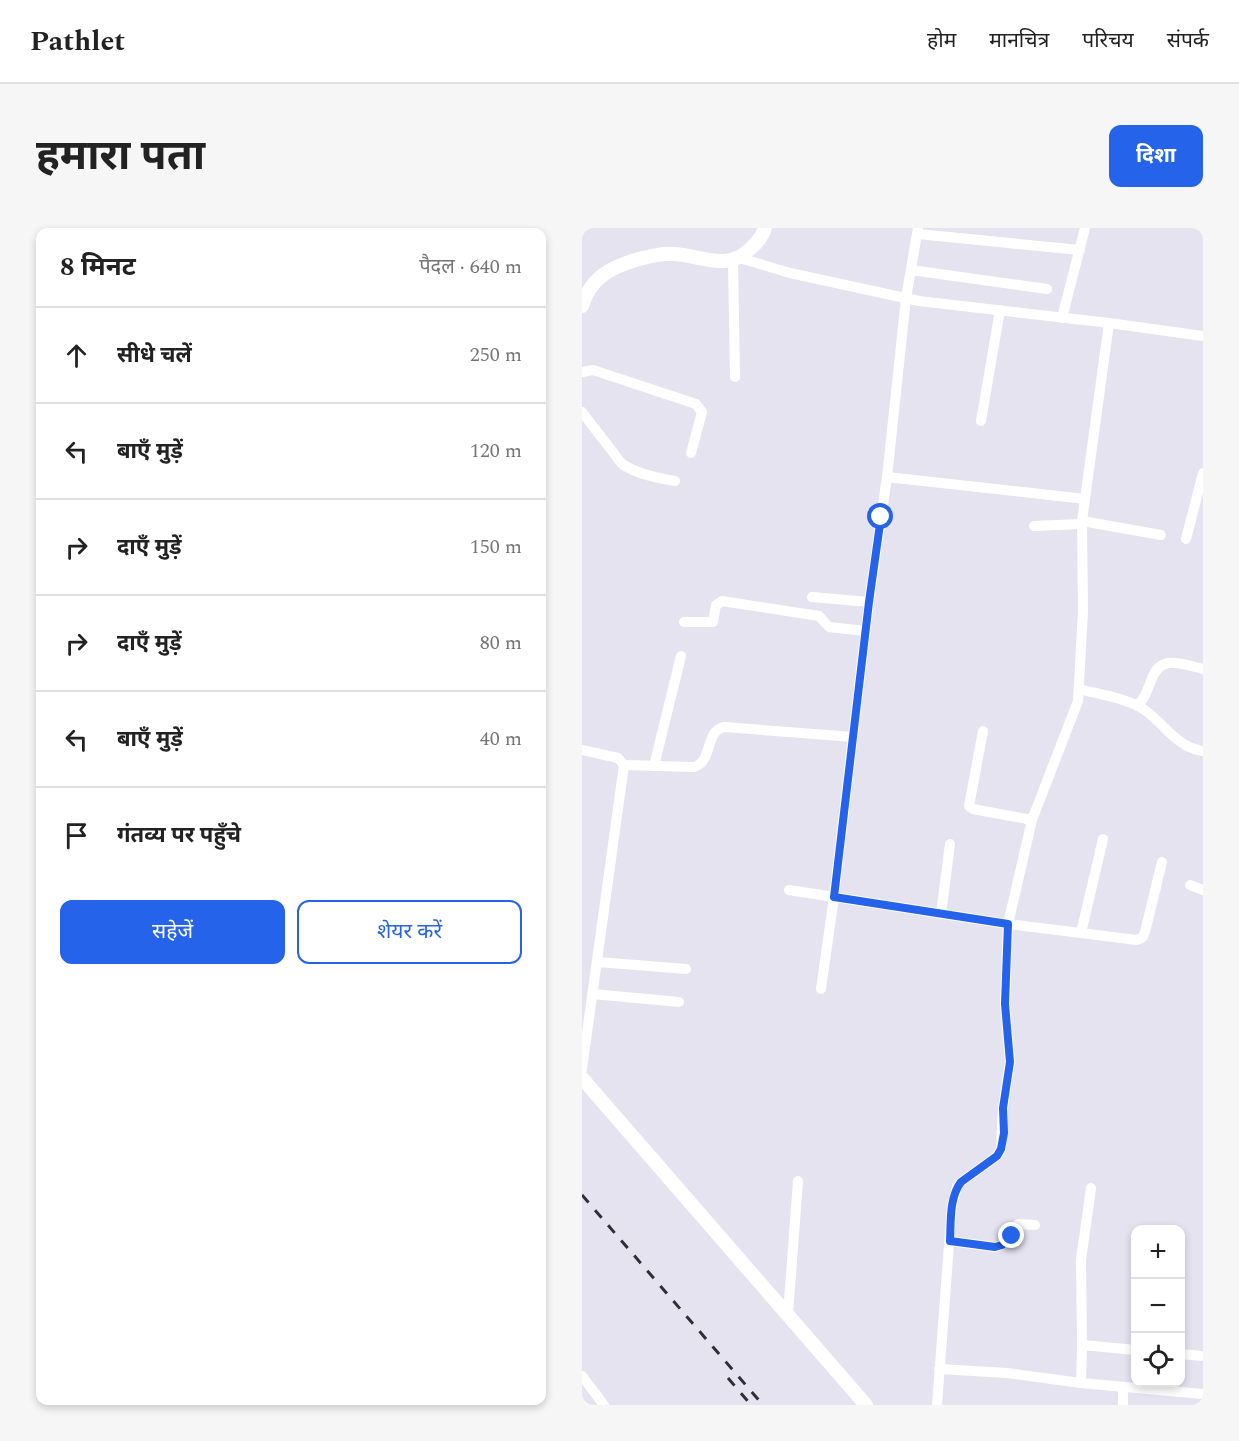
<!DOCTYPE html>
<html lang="hi">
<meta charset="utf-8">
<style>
body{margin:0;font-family:Spectral,"Noto Sans Devanagari",serif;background:#f6f6f6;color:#222}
.controls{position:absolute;right:18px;bottom:18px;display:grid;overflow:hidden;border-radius:12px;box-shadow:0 3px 9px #0003}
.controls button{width:54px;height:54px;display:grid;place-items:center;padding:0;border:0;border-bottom:2px solid #e0e0e0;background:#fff;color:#222;font:30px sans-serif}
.stop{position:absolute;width:18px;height:18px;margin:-14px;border:4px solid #2563eb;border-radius:50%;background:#fff}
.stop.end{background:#2563eb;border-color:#fff;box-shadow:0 2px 6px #0008}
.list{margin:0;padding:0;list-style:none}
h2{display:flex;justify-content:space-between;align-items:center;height:78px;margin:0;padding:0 24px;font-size:26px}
h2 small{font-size:20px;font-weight:400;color:#767676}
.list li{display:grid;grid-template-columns:39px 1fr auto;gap:18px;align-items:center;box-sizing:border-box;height:96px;padding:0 24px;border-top:2px solid #e0e0e0}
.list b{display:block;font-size:22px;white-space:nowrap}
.list em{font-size:20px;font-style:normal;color:#767676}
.actions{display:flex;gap:12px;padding:18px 24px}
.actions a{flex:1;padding:14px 0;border:2px solid #2563eb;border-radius:12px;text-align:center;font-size:21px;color:#2563eb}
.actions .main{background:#2563eb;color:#fff}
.icon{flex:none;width:33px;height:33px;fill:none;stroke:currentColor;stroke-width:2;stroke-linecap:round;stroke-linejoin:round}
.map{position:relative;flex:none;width:621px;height:1177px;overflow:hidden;border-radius:12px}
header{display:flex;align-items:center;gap:36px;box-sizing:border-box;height:84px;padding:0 30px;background:#fff;border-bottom:2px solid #e0e0e0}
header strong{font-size:28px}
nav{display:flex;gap:33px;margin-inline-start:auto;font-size:21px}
.intro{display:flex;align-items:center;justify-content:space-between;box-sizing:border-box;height:144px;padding:0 36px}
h1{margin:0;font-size:42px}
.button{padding:15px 27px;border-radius:12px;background:#2563eb;color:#fff;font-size:21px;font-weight:700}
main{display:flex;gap:36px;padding:0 36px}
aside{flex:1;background:#fff;border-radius:12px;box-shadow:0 3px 9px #0003}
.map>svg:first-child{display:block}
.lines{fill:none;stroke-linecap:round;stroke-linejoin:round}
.minor{stroke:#fff;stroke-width:10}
.tertiary{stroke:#fff;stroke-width:14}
.rail{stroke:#302f34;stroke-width:3;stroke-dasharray:10 10;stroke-linecap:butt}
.route{stroke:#2563eb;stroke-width:8}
</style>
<header>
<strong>Pathlet</strong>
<nav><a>होम</a><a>मानचित्र</a><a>परिचय</a><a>संपर्क</a></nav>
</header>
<div class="intro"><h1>हमारा पता</h1><a class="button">दिशा</a></div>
<main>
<aside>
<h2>8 मिनट<small>पैदल · 640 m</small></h2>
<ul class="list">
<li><svg class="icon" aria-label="ahead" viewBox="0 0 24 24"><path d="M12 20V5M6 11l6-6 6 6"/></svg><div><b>सीधे चलें</b></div><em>250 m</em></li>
<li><svg class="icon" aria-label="left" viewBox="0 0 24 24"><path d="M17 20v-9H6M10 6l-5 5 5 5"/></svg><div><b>बाएँ मुड़ें</b></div><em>120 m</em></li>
<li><svg class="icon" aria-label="right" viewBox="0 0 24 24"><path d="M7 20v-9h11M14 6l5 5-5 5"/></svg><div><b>दाएँ मुड़ें</b></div><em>150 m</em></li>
<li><svg class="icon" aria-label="right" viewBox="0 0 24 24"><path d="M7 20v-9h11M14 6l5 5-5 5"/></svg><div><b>दाएँ मुड़ें</b></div><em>80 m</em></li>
<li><svg class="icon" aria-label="left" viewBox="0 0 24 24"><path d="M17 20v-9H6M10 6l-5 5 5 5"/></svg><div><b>बाएँ मुड़ें</b></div><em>40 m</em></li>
<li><svg class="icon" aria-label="arrive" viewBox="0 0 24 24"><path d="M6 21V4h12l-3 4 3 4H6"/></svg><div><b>गंतव्य पर पहुँचे</b></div></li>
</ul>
<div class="actions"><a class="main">सहेजें</a><a>शेयर करें</a></div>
</aside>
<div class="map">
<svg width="621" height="1177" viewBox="0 0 621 1177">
<rect width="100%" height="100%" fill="#e6e3f1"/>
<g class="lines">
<g class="minor">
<polyline points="336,6 498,22"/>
<polyline points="158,30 208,45 337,73 527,95 621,108"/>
<polyline points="151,33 153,149"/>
<polyline points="329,42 465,61"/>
<polyline points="480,90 503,0"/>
<polyline points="0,144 11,142 114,176 120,184 109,225"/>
<path d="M0,184L40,236C55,246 75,250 93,253"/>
<polyline points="399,193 418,82"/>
<polyline points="305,249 503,271"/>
<polyline points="500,293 579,307"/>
<polyline points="452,298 500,296"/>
<polyline points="604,311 621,245"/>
<polyline points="230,369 287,374"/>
<polyline points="102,394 131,394 134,377 140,373 237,388 247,399 283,403"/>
<path d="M497,461C519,467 546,470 564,483C583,497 596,520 621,523"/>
<path d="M555,478C563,470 565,463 569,453C578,425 599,436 621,441"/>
<polyline points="401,503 387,578 391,581 450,592"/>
<polyline points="0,522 36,530 42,537 0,841"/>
<path d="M42,537L112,539C132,533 122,502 143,499L271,509"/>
<polyline points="72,538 99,428"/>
<polyline points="608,657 621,662"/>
<polyline points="207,662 426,696 555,712 561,709 563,704 580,634"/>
<polyline points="359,686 368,616"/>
<polyline points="499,705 521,611"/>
<polyline points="16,734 104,741"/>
<polyline points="239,761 252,669 287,374 305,249 324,70 336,0"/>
<polyline points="11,766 97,774"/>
<path d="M368,1013L413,1019C428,1016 429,1007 436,996L453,997"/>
<polyline points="206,1086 216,953"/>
<polyline points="500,1117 554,1122"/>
<polyline points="598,1126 621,1128"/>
<polyline points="357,1141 425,1145 499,1155 621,1166"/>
<polyline points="0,1148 22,1177"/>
<polyline points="499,1155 500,1117 499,1032 509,960"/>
<polyline points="355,1177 370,977 375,959 379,954 415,928 419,921 421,880 428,834 423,776 426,696 450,592 496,473 501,383 500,293 527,95"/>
<polyline points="541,1177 541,1159"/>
</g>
<g class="tertiary">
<path d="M0,78C9,49 29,39 57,31C69,28 80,25 93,26C120,28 145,43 167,22C174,16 180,9 183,0"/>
<polyline points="0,850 284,1177"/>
</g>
<g class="rail">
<polyline points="0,967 181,1177"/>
<polyline points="146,1150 169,1177"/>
</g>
</g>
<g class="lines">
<path class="route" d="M299,289L287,374L252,669L426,696L423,776L428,834L421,880L422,905L419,921L415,928L379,954C367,970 369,994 368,1013L413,1019L420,1017L430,1008"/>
</g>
</svg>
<div class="controls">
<button>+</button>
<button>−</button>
<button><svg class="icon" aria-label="locate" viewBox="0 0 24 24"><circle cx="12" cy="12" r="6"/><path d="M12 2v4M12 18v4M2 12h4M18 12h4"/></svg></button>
</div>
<div class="stop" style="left:299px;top:289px"></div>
<div class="stop end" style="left:430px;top:1008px"></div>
</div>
</main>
